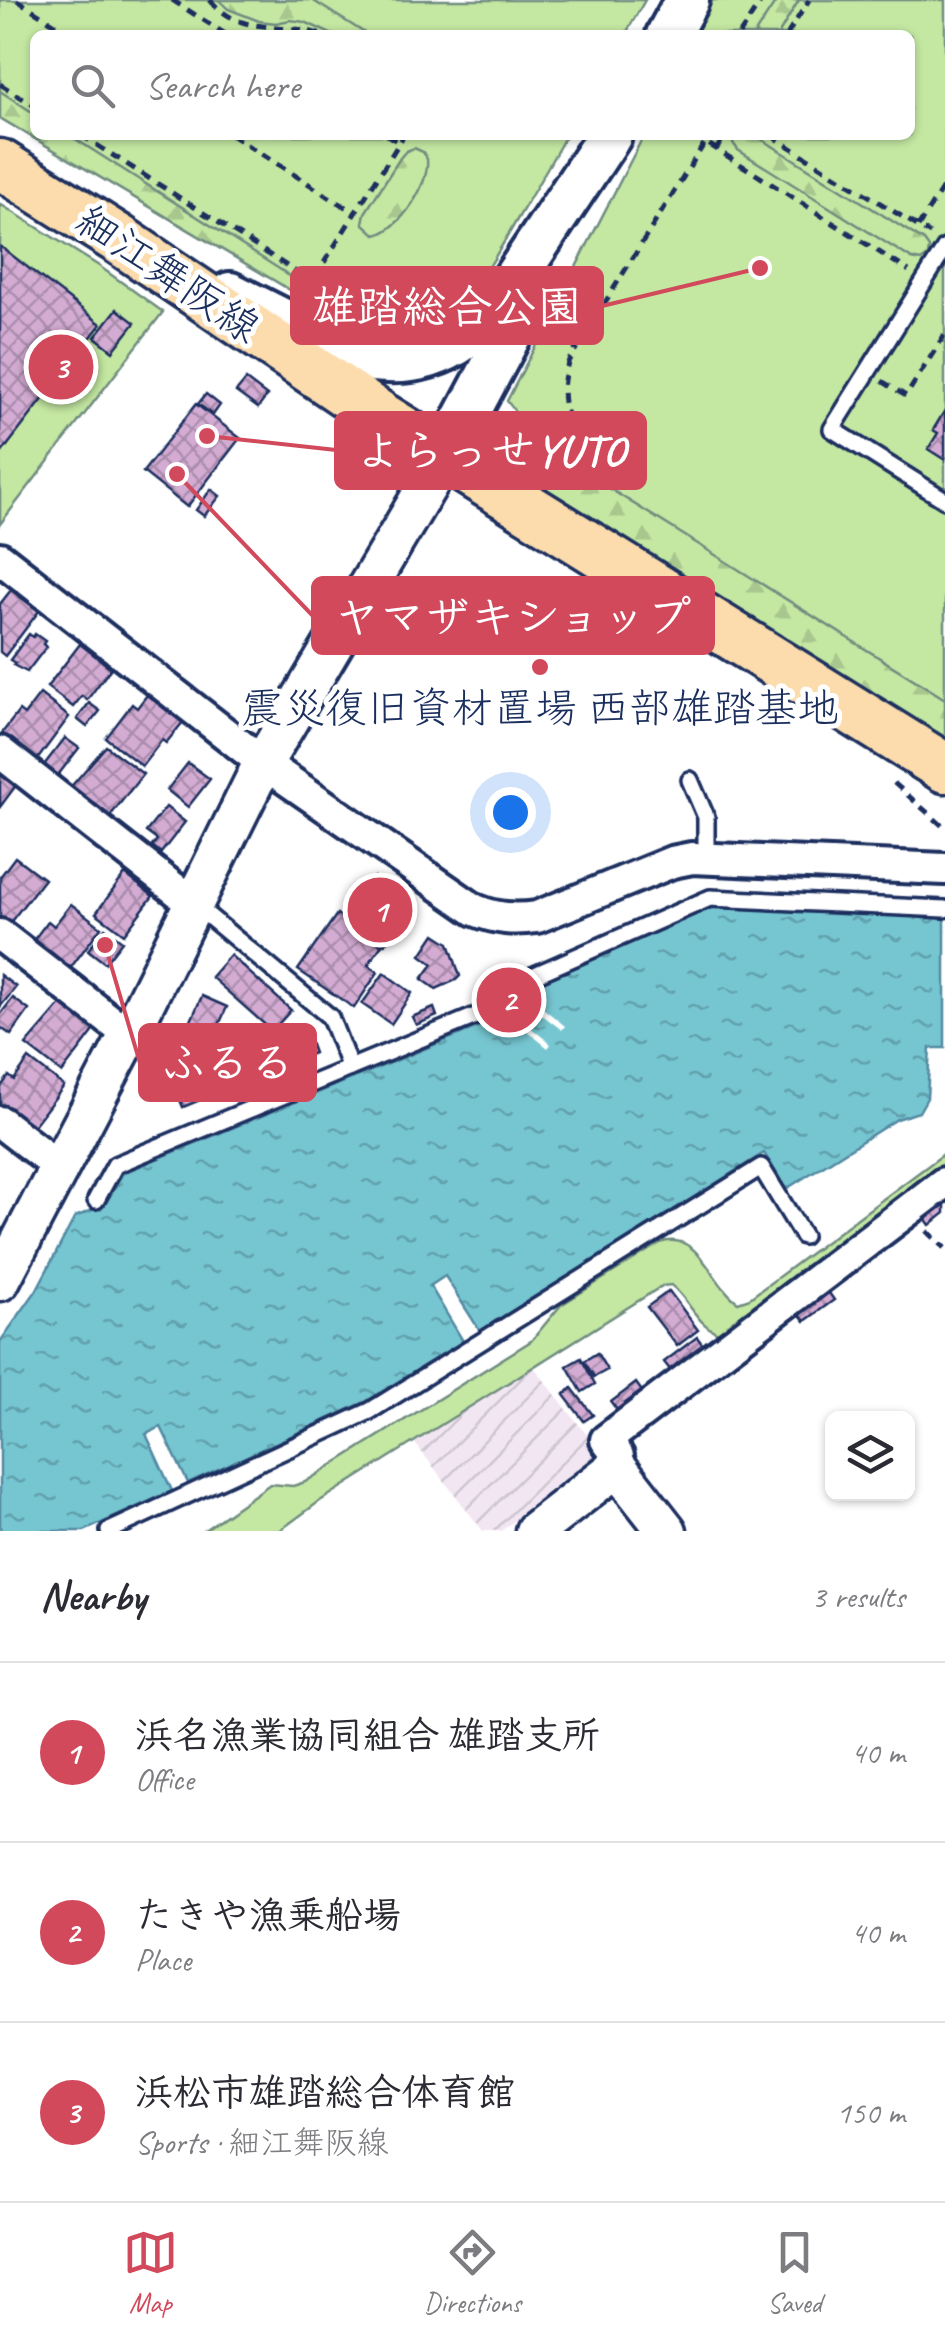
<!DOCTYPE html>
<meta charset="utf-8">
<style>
body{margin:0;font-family:Caveat,"Klee One",sans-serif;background:#f7f7f7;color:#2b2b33}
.controls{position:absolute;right:30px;bottom:30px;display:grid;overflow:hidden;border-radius:15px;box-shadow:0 2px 8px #0004}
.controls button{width:90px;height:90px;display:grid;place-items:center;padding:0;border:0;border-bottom:2px solid #e1e1e2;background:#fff;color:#2b2b33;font:50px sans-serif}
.you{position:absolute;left:510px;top:812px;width:35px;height:35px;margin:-25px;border:8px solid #fff;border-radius:50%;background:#1a73e8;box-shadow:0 0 0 15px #1a73e833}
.badge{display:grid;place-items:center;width:65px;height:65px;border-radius:50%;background:#d1495b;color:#fff;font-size:32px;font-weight:700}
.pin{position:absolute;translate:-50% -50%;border:5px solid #fff;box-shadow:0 2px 10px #0006}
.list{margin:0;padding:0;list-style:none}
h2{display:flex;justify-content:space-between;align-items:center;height:130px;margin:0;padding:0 40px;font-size:42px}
h2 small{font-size:32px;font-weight:400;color:#7c7c81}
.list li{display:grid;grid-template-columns:65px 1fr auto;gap:30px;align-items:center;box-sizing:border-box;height:180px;padding:0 40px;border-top:2px solid #e1e1e2}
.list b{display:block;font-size:38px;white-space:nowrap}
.list p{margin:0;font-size:32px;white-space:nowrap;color:#7c7c81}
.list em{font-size:32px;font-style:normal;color:#7c7c81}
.icon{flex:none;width:55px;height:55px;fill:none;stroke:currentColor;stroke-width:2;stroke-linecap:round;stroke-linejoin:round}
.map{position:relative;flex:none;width:945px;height:1531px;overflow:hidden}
.search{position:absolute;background:#fff;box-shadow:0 2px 8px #0004;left:30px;right:30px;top:30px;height:110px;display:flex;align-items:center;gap:25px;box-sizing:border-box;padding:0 35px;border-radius:15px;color:#7c7c81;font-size:38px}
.sheet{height:670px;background:#fff}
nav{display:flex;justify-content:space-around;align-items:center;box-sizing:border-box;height:140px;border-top:2px solid #e1e1e2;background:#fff;font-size:28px;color:#7c7c81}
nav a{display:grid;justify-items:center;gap:5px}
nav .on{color:#d1495b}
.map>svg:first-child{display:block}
.industrial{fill:url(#industrial-furrows)}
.green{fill:#c4e8a2;stroke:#708c80;stroke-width:2.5}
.forest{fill:url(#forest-firs);stroke:#708c80;stroke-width:2.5}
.water{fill:url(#water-ripples);stroke:#528aa3;stroke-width:2.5}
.pier{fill:#fff}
.building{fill:url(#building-cross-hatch);stroke:#1b2f5e;stroke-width:2.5}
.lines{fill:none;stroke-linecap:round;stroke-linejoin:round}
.service-casing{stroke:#1b2f5e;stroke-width:22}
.minor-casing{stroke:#1b2f5e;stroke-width:38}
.tertiary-casing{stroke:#1b2f5e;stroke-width:45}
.secondary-casing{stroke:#1b2f5e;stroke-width:50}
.primary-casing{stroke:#1b2f5e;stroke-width:55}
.path{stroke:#1b2f5e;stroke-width:5;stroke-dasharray:10 8;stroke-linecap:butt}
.service{stroke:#fff;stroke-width:15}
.minor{stroke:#fff;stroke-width:30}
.tertiary{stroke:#fff;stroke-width:38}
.secondary{stroke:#fff;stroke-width:42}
.primary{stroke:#fcdcac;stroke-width:48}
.poi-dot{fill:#d1495b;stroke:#fff;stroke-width:4}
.labels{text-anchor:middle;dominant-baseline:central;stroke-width:10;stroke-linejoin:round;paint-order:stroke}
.street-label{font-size:42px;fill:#1b2f5e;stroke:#fff}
.poi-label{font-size:42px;fill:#1b2f5e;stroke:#fff}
.leader{fill:none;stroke:#d1495b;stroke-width:4}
.callout-dot{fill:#d1495b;stroke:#fff;stroke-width:4}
.callout{fill:#d1495b;stroke:#d1495b;stroke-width:4}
.callout-label{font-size:45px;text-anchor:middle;font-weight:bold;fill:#fff}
</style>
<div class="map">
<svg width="945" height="1531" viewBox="0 0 945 1531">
<defs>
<pattern id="industrial-furrows" width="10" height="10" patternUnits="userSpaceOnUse" patternTransform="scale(2.5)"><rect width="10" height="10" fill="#f2e6f2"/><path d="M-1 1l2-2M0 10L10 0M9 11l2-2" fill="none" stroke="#cfc6d2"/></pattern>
<pattern id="forest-firs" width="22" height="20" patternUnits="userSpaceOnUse" patternTransform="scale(2.5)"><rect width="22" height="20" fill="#c4e8a2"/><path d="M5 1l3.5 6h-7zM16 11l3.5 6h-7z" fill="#a8c78e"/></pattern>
<pattern id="water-ripples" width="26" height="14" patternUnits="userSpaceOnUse" patternTransform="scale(2.5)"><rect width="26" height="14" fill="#76c6d1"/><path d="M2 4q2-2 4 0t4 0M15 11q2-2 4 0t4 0" fill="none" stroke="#60a1ad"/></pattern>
<pattern id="building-cross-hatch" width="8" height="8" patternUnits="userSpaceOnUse" patternTransform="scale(2.5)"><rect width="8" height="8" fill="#d4acd3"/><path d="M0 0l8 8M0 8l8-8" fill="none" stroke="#ab8cae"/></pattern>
</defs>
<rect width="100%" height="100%" fill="#fff"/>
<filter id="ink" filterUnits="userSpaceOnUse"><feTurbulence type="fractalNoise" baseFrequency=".01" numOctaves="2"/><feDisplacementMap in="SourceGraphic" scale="20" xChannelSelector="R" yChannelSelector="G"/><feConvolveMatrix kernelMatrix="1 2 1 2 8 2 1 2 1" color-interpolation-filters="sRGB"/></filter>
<g filter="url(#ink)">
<polygon class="industrial" points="534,1367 601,1453 501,1531 483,1531 414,1442"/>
<g class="green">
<path d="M0,0H645L625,35H35V135H566C546,171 525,206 504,242C459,319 427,362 334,316L0,118Z"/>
<path d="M713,0H945V746L524,478C531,456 523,418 507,401L644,135H910V35H695Z"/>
<polygon points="0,204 99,266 163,312 0,524"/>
<path d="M945,1153V1177L724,1335C697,1328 691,1301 671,1285L662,1286L320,1501L279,1531H203L270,1484L293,1486L305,1482L531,1341L561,1305L660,1243C699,1229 711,1284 738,1302L750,1298Z"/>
</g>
<g class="forest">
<polygon points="219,0 312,0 368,35 333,35 305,22 290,20 276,23 259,21 228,9"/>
<polygon points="777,0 799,0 778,35 754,35"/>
<polygon points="0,91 35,114 35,135 69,135 284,272 298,284 299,290 292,291 0,118"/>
<polygon points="735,135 755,135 924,241 929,248 928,256 921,261 912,259 738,150 733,143"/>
<path d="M414,148L423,152L427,159C430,184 400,230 376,235L363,223L365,213L400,158L406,151Z"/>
<path d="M563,452C580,454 581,465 591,477L945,699V746L534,484L530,475L533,465Z"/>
</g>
<polygon class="water" points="712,907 945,918 945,1048 930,1048 927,1098 919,1112 897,1119 786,1189 764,1153 480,1331 445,1276 430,1286 463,1341 365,1402 188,1483 161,1427 146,1434 172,1491 84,1531 0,1531 0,1342 36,1291 75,1217 105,1205 123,1173 502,1017 524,989"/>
<polygon class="pier" points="524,989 533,1000 565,1026 562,1030 529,1005 524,1006 519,1018 551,1044 548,1048 516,1022 510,1024 502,1017"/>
<g class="building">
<polygon points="0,246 101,324 0,455"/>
<polygon points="117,309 135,323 113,351 95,337"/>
<polygon points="246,380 267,396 258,408 236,392"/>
<polygon points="206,394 220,405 213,415 198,404"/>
<polygon points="196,404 240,438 187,507 143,472"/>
<polygon points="945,410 945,460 928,449 938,433 933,430"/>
<polygon points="211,489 220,496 204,516 196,510"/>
<polygon points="11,590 39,611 5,656 0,652 0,604"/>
<polygon points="29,634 33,637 35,634 45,641 43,644 46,647 27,672 13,665 15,663 10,660"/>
<polygon points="80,644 111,668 87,700 82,696 73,707 47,687"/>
<polygon points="40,694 69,717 37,760 2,733 19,711 24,715"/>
<polygon points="147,695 183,722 166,743 162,740 142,766 106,738 132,704 137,708"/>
<polygon points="89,703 100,711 87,727 77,719"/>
<polygon points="65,738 79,748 58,775 44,765"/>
<polygon points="106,746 143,774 107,820 68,790"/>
<polygon points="188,763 210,779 188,807 167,790"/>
<polygon points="0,765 20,780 0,807"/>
<polygon points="166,807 185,822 161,853 152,846 157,840 146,832"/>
<polygon points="15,857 44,879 5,929 0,925 0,877"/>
<polygon points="125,874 153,896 124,934 96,913"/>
<polygon points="374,877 414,904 385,944 346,917 356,903 348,897 356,885 365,890"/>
<polygon points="71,904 101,927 66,974 29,946 48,921 54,926"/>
<polygon points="337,914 382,945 368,965 378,972 354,1008 298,970"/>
<polygon points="105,928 122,941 105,963 88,950"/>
<polygon points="435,934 449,943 460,976 456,980 436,989 422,979 433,964 421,955"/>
<polygon points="230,955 291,1010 272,1031 211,977"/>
<polygon points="384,973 412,993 391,1024 362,1004"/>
<polygon points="0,975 16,987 0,1007"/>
<polygon points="202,996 227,1007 206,1054 181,1043"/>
<polygon points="13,998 29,1010 11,1035 0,1027 0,1015"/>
<polygon points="64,1001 97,1027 62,1073 26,1045"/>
<polygon points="434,1008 437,1016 416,1025 412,1017"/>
<polygon points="304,1026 314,1053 183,1107 172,1081"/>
<polygon points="29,1059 64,1086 31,1129 0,1105 0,1088 9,1076 14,1080"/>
<polygon points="945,1190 945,1213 930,1225 919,1210"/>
<polygon points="822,1283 834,1300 805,1321 793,1306"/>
<polygon points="669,1291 698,1330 677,1346 647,1307"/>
<polygon points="697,1337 708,1352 675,1376 664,1362"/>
<polygon points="597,1353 607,1370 594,1377 584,1361"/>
<polygon points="581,1358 595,1384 582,1392 567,1366"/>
<polygon points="636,1383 646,1397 620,1414 611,1402"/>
<polygon points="572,1388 593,1415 584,1421 564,1395"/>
</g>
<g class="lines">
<g class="service-casing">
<g id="service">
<polyline points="945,248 832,429 945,500"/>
<polyline points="690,780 706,817 706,858"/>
<polyline points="194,904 330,1017 350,1068"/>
<polyline points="96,1200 115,1165 495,1008 514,984 710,898 945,909"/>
<polyline points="109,1531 370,1411 761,1167 803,1236"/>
</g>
</g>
<g class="minor-casing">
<g id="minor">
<path d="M0,558L263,763L475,910C497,919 514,920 537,917L672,862L692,858L945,869"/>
<polyline points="0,752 194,904"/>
<polyline points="0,935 129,1035"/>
<polyline points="0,1122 61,1169"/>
<polyline points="617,1467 618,1456 606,1440 944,1183"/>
</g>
</g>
<g class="tertiary-casing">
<g id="tertiary">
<polyline points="0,1281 129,1035 263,763 445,456"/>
<polyline points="535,1531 617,1467 667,1531"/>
</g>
</g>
<g class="secondary-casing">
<g id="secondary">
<polyline points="668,35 687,0"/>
<path d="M230,294L351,355C407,371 456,356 493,311L610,135"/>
<polyline points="445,456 532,293"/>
</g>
</g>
<g class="primary-casing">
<polyline id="primary" points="0,164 117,238 380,416 945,768"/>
</g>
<g class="path">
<polyline points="17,0 73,35"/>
<polyline points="172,0 227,35"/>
<path d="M210,0C244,39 280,19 321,35"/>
<polyline points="739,35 762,0"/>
<polyline points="787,35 809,0"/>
<polyline points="0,84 35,106"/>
<polyline points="81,135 312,282"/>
<polyline points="231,135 355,213"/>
<polyline points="387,135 400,143"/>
<polyline points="417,135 433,139 441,135"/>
<polyline points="694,135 909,271"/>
<polyline points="771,135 930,234"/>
<polyline points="716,150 725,135"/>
<polyline points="918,227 945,184"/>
<polyline points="305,293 404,135"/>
<polyline points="882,381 906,396 945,334"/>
<polyline points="506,445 571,427"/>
<path d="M613,450L605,463C569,437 554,402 569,360L704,144"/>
<polyline points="894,783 945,828"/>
<polyline points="927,1231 945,1248"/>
</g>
<use href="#service" class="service"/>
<use href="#minor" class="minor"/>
<use href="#tertiary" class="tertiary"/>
<use href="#secondary" class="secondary"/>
<use href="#primary" class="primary"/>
</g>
</g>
<circle class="poi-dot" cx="540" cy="667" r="10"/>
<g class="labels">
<g class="street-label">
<text transform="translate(168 274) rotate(34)">細江舞阪線</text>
</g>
<g class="poi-label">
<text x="540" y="708">震災復旧資材置場 西部雄踏基地</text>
</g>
</g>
<path class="leader" d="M760 268L602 306M207 436L336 450M177 474L313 616M105 945L140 1063"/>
<g class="callout-dot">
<circle cx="760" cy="268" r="10"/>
<circle cx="207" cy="436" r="10"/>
<circle cx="177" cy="474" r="10"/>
<circle cx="105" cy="945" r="10"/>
</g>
<g class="callout">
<rect x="292" y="268" width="310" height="75" rx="10"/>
<rect x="336" y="413" width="309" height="75" rx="10"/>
<rect x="313" y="578" width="400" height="75" rx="10"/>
<rect x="140" y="1025" width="175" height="75" rx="10"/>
</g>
<g class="callout-label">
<text x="447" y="322">雄踏総合公園</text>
<text x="490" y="466">よらっせYUTO</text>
<text x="513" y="632">ヤマザキショップ</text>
<text x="228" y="1078">ふるる</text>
</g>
</svg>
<div class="controls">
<button><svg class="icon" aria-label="layers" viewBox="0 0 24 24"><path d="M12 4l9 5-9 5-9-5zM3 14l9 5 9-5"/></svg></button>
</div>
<div class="you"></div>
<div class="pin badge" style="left:380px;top:910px">1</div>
<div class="pin badge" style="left:509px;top:1000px">2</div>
<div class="pin badge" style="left:61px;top:367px">3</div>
<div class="search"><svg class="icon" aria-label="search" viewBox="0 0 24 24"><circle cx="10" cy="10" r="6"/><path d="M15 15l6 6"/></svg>Search here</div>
</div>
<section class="sheet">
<h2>Nearby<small>3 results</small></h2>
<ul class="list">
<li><span class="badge">1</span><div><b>浜名漁業協同組合 雄踏支所</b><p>Office</p></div><em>40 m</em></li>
<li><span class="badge">2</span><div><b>たきや漁乗船場</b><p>Place</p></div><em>40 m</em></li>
<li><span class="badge">3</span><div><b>浜松市雄踏総合体育館</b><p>Sports · 細江舞阪線</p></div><em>150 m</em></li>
</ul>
</section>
<nav>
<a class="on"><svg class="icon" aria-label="map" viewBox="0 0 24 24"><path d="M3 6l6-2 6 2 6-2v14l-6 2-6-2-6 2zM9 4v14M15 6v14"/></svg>Map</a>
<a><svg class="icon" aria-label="directions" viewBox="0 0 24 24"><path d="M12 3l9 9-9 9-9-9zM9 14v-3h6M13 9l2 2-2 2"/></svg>Directions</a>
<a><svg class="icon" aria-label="saved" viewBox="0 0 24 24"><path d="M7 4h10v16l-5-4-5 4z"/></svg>Saved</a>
</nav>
